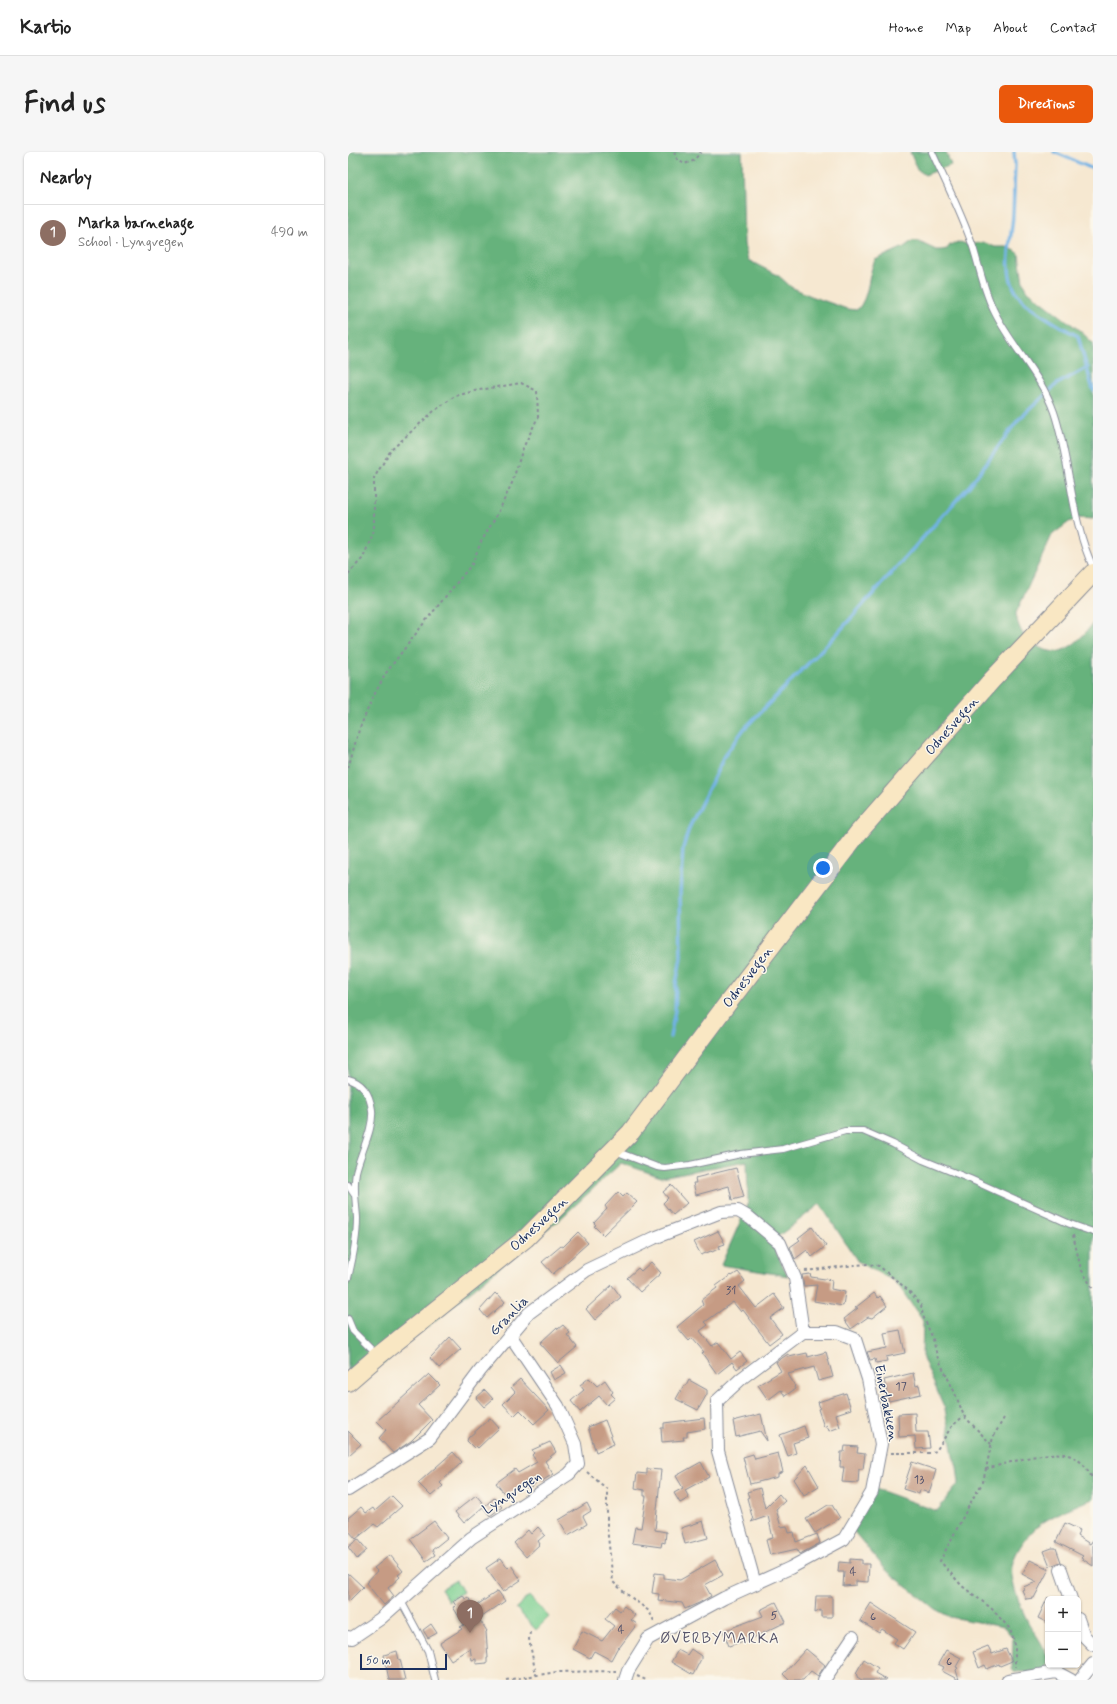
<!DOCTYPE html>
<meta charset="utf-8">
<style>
body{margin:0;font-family:Mynerve,sans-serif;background:#f6f6f6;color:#222}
.controls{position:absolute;right:12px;bottom:12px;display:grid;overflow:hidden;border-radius:6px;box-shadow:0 1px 3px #0004}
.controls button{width:36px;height:36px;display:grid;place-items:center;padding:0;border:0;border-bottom:1px solid #e0e0e0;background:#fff;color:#222;font:20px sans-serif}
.scale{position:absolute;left:12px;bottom:10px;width:87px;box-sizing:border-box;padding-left:4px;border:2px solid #1b2f5e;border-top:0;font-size:11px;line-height:14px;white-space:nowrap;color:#1b2f5e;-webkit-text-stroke:3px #fbf7ec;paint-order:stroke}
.you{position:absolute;left:475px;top:716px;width:14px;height:14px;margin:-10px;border:3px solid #fff;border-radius:50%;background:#1a73e8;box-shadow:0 0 0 6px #1a73e833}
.badge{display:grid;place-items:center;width:26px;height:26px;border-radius:50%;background:#ea580c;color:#fff;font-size:13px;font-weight:700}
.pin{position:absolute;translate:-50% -33px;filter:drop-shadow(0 1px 2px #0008)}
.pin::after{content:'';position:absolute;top:21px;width:14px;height:12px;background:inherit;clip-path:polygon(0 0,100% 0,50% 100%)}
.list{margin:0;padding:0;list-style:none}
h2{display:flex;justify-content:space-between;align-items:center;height:52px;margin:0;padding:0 16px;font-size:17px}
h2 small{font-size:13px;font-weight:400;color:#767676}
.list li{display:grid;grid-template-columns:26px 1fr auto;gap:12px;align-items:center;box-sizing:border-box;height:56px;padding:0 16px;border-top:1px solid #e0e0e0}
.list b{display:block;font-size:15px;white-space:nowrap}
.list p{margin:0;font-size:13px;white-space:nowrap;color:#767676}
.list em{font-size:13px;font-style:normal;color:#767676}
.map{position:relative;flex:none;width:745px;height:1528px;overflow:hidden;border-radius:6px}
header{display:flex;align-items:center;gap:24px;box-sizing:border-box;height:56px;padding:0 20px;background:#fff;border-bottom:1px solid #e0e0e0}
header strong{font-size:19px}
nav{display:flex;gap:22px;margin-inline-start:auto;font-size:14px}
.intro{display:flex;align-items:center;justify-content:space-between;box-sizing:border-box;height:96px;padding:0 24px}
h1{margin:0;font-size:28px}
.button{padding:10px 18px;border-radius:6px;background:#ea580c;color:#fff;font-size:14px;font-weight:700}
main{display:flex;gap:24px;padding:0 24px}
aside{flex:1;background:#fff;border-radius:6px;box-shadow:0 1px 3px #0004}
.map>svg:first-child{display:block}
.green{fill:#7ed092;stroke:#4c8078}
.forest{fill:#66b27c;stroke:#40706d}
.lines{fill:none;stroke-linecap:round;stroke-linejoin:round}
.stream{stroke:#71b2e5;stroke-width:3.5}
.building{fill:#c69b84}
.service-casing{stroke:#888c98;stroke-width:8}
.minor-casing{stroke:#888c98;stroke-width:14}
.secondary-casing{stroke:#888c98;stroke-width:20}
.path{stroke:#888c98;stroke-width:2;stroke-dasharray:3 3;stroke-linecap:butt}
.service{stroke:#fff;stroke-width:6}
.minor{stroke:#fff;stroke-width:12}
.secondary{stroke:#f9e7c3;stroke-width:18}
.labels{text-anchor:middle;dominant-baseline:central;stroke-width:3;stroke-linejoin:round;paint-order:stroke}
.number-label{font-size:12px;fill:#464a68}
.street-label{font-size:14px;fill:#1b2f5e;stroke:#fbf7ec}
.neighbourhood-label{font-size:15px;letter-spacing:1px;fill:#57556b;stroke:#fbf7ec}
</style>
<header>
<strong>Kartio</strong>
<nav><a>Home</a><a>Map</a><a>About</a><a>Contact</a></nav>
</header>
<div class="intro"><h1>Find us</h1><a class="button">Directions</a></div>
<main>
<aside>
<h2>Nearby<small></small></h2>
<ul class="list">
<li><span class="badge" style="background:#8d6e63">1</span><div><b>Marka barnehage</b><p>School · Lyngvegen</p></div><em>490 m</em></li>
</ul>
</aside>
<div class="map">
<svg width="745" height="1528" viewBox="0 0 745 1528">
<rect width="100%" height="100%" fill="#fbf7ec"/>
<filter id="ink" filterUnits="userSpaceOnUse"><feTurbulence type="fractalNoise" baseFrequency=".025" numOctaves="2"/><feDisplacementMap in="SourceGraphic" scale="8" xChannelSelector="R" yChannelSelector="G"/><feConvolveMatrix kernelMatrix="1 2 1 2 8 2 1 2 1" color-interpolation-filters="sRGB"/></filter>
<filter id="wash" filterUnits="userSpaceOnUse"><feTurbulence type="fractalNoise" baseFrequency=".012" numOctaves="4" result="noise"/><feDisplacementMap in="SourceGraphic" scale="16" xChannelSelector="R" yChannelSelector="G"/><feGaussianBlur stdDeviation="0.9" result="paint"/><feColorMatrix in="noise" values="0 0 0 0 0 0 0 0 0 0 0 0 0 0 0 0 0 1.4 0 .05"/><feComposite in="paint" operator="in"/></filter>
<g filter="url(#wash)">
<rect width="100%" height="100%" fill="#f6e8d1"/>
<g class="green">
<polygon points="108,1428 115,1440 100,1449 93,1437"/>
<polygon points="181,1444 201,1465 188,1478 168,1456"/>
</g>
<g class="forest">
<path d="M0,0H394L396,92L400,108L431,124L443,135L463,144L499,157L509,158C522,145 519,124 527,108L556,95L564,89H569L588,98H593L599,97L602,93L612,90L622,93L635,90L647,95H658L668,99L671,103L675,130L680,139L731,178L745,191V367L731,366L721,370L704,383L668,461C668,468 673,481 678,486C685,494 702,502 712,499C726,495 737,482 745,471V1347C732,1351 696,1367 688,1376C676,1387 661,1407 664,1424C666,1439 673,1456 680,1470C688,1484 705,1503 698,1518C689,1522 677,1519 667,1520L664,1516L665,1486L656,1475L602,1465L587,1457L538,1418L502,1375L525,1336L589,1359L611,1331L609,1315L605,1304L597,1257L574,1204L575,1169L548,1130L510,1110L472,1052L423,1090L440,1124L373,1113L400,1052L399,1009L313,1025L273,1011L212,1067L186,1087L0,1240Z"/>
<polygon points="562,0 598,0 603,13 577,23 569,17"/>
</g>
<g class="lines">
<g class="stream">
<path d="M666,0L667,13C666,29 666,45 665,62C664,86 654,117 668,140C677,154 714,176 730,184L745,238"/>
<polyline points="706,0 745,17"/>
<polyline points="322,885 327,859 328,832 333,806 332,741 335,696 341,676 377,603 396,577 488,483 622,333 670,268 709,232 740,215"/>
</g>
</g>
<g id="blocks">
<g class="building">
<polygon points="388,1016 396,1045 384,1048 381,1034 348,1043 345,1031 348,1031 347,1026"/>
<polygon points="323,1033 339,1051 325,1063 315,1051 320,1046 315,1040"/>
<polygon points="270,1040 275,1045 279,1041 289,1050 255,1083 246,1074 248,1073 246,1071 259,1057 257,1054"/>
<polygon points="464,1075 478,1094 464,1105 459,1098 447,1107 442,1095 452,1088 450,1086"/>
<polygon points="370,1079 377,1092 371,1094 372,1096 364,1100 363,1099 353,1103 346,1090"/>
<polygon points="230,1080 240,1091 205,1122 194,1110 213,1094 215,1095"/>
<polygon points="303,1110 313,1121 292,1140 279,1126 290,1116 293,1119"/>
<polygon points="390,1120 397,1129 391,1134 408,1156 426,1142 436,1156 422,1166 434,1182 421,1192 395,1158 393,1160 385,1150 382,1152 357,1170 360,1173 352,1179 364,1194 370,1190 383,1207 392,1200 399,1209 389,1217 384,1210 369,1222 354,1201 356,1200 344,1186 341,1189 329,1175 355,1153 353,1148 369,1136 368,1134 383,1123 384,1124"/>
<polygon points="462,1122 463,1125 484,1128 483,1137 497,1140 495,1154 466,1149 469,1133 456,1134 454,1123"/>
<polygon points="264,1133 273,1145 247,1168 238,1157"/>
<polygon points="147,1141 149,1143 150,1142 157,1150 139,1166 132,1158"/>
<polygon points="526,1141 530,1146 532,1144 539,1154 524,1166 520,1165 503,1177 496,1167 510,1156 507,1156"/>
<polygon points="215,1173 222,1181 219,1183 229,1195 210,1211 192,1191 209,1175 210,1177"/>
<polygon points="552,1178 557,1201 538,1205 539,1209 528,1211 527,1207 522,1208 519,1200 539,1196 536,1181"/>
<polygon points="102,1185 113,1197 91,1216 82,1206"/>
<polygon points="478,1200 485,1225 470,1229 466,1215 440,1222 447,1234 446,1235 447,1237 437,1244 433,1238 420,1248 410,1233 433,1219 428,1210 440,1202 441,1205 459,1201 460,1205"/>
<polygon points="213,1213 218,1221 206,1228 202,1220"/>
<polygon points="565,1221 568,1234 571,1233 573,1242 541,1249 536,1228"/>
<polygon points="81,1222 92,1233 70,1253 84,1268 63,1289 45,1301 31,1286 38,1278 29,1269"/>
<polygon points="241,1226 249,1234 257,1228 265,1240 263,1242 267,1246 259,1253 251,1244 232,1260 223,1249 236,1238 232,1233"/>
<polygon points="172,1227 201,1258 186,1272 172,1258 166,1264 155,1252 167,1240 163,1235"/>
<polygon points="341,1228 359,1238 359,1242 350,1258 328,1247 336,1233 338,1234"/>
<polygon points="137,1238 145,1247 136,1255 128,1246"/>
<polygon points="498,1241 503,1257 488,1262 492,1275 481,1279 479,1273 476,1275 470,1257 472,1256 470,1250"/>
<polygon points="567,1261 568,1280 580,1280 582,1296 568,1297 567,1284 551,1285 550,1262"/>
<polygon points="413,1262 419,1289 412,1279 388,1285 385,1269"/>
<polygon points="142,1266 151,1276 130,1296 128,1294 126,1296 119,1289 120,1286"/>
<polygon points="356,1266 357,1277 339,1280 339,1285 335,1285 336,1288 314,1290 313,1276 316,1276 316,1271"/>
<polygon points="257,1268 266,1292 248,1300 240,1275"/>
<polygon points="456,1274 460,1286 445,1291 448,1301 440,1304 432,1283"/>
<polygon points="0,1279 13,1292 0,1304"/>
<polygon points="202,1290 208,1300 197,1309 205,1322 194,1329 193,1327 180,1337 176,1331 158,1344 148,1331 167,1317 170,1321 189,1310 184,1303 186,1301 184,1298"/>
<polygon points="497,1294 510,1295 509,1301 517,1302 515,1317 511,1317 510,1331 494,1330 496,1315 492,1315 493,1300 496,1300"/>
<polygon points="105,1300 114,1310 92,1331 95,1334 83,1344 70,1331"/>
<polygon points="430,1301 435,1320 430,1322 430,1325 402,1332 395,1305 405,1302 407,1307"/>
<polygon points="353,1310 361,1325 337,1338 341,1346 332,1351 326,1341 335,1336 328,1324"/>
<polygon points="564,1310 588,1318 581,1341 572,1338 571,1342 555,1337"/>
<polygon points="459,1313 471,1334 456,1343 446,1327"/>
<polygon points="299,1317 313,1318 307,1378 318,1380 317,1391 314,1390 313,1395 284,1391 287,1375 293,1376 298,1344 296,1344 296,1338 287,1336 289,1321 299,1322"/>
<polygon points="412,1336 417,1356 431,1342 437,1349 428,1357 433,1375 439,1374 441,1381 446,1380 448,1390 469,1382 472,1391 452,1402 449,1397 422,1403 418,1388 425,1386 420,1364 403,1370 405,1368 399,1346 401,1345 399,1340"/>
<polygon points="128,1343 137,1354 146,1346 154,1355 142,1364 135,1355 116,1371 107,1360"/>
<polygon points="44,1344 54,1354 30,1375 26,1372 8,1387 0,1378 0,1366 13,1355 18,1361 25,1356 27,1359"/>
<polygon points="239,1351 243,1359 235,1364 239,1372 220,1383 211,1368"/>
<polygon points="480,1353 484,1353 492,1366 467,1381 458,1367"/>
<polygon points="86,1369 99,1386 84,1398 87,1403 78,1409 62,1387"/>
<polygon points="355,1369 360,1386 337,1392 333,1376"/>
<polygon points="717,1371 732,1378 729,1384 742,1392 745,1388 745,1414 733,1406 735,1404 708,1390"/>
<polygon points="190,1375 197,1383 190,1389 192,1392 178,1405 166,1391 180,1378 183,1382"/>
<polygon points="10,1387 19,1398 9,1407 0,1395"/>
<polygon points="704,1396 708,1396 713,1410 702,1414 696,1399"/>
<polygon points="42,1403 55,1419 50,1423 52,1425 40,1436 46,1444 36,1453 18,1431 29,1419 26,1416"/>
<polygon points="153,1406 160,1416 163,1413 173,1428 155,1440 138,1416"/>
<polygon points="502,1407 514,1408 514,1412 521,1412 520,1430 508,1429 508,1433 495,1434 496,1420 490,1420 491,1410 502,1411"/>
<polygon points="367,1408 375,1423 357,1433 363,1444 351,1451 337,1457 334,1451 310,1448 311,1442 304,1441 307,1421 316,1422 316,1426 332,1428"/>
<polygon points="682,1408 701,1417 686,1446 678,1447 674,1438 676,1437 675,1435 689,1430 674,1422"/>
<polygon points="0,1421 15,1435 0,1450"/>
<polygon points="150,1439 157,1449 131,1467 139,1479 138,1480 140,1506 139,1506 139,1511 128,1512 128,1507 124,1508 122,1496 103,1508 92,1491 114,1477 112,1475 116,1473 105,1455 108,1454 105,1449 115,1443 117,1447 120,1445 126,1455"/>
<polygon points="468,1444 484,1444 484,1465 473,1465 473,1458 467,1461"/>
<polygon points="700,1445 700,1471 690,1466"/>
<polygon points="428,1450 438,1470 407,1485 381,1494 375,1479 415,1464 412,1458"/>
<polygon points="523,1451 567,1480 555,1497 546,1491 549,1487 534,1477 531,1481 512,1469"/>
<polygon points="276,1454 287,1463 283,1468 289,1472 271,1496 270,1495 263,1508 246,1499 242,1506 225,1497 234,1479 254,1489 266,1474 257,1467 267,1455 272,1459"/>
<polygon points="83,1472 89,1481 80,1486 75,1478"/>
<polygon points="640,1494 644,1502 658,1497 664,1509 652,1514 651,1512 639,1517 637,1513 631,1516 625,1500"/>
<polygon points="343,1497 353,1504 353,1507 345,1523 323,1510 330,1498 339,1503"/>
<polygon points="458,1497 477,1513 470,1524 463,1519 455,1528 441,1528 435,1522"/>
<polygon points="598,1498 613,1506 608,1515 610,1516 608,1518 611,1528 594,1519 596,1515 590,1512"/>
<polygon points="49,1499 51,1508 52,1507 57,1528 41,1528 36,1503"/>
<polygon points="516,1507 530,1516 527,1521 539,1528 514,1528 509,1525 510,1523 508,1521"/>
</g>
</g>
</g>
<g filter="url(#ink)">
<use href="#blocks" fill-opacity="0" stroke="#888c98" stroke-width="1"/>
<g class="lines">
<g class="service-casing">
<g id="service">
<path d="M584,0C598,31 614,62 625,95C632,117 636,140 647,161C664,195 693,223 706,260C723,310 722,367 745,415"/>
<path d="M0,927C16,931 22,943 24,958C26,976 12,1002 8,1020C5,1036 8,1050 9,1066C9,1086 5,1106 0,1126"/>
<polyline points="267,999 309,1015 317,1016 342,1013 393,1002 435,997 497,979 515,979 545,992 575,1008 622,1027 722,1072 745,1080"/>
<polyline points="0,1033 6,1042"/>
<polyline points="0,1167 5,1179 29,1203"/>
<polyline points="53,1449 80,1499 87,1528"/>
</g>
</g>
<g class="minor-casing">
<g id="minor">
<polyline points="0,1338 82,1286 132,1219 181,1161 239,1118 306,1086 373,1060 390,1059 402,1066 432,1091 447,1126 455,1180"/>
<polyline points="713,1418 723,1447"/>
<polyline points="730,1467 736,1484 745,1493"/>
<polyline points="0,1485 4,1486 32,1467 123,1386 221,1322 230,1312 227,1292 210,1254 162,1183"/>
<polyline points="277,1528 280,1519 300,1487 376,1446 442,1416 496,1387 524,1340 533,1292 520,1227 507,1187 489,1180 455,1180 394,1226 369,1249 370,1299 407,1432"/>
<polyline points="476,1528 505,1485"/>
<polyline points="660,1528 708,1520 723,1528"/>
<polyline points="732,1528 745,1512"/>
</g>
</g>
<g class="secondary-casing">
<polyline id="secondary" points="0,1230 30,1204 178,1086 283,980 379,852 510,681 643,529 745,421"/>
</g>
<g class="path">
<polyline points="326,0 329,7 336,12 345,9 353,0"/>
<polyline points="0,422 15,406 26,379 26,326 43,298 86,259 107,244 131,238 173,231 189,239 190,265 175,296 164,331 150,361 133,390 124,412 76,471 38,521 24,547 11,578 0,616"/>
<polyline points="725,1083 733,1117 745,1137"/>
<polyline points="457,1119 507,1113 519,1112 531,1114 561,1139 573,1153 575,1164 585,1187 589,1204 606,1239 616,1264 643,1292"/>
<polyline points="656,1266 645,1285 635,1330 625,1346 592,1409 614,1434 643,1456 662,1477 667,1493 667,1515"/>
<polyline points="543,1301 582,1301 588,1299 604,1274 616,1264"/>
<path d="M638,1317C657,1312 702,1297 720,1303C732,1306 740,1317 745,1328"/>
<polyline points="239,1320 259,1337 259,1375 265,1430 276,1440 301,1459 307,1471"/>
<polyline points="182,1480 181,1487 188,1523"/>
<polyline points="289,1524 298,1528"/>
<polyline points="158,1528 209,1520 268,1519"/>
</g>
<use href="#service" class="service"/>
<use href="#minor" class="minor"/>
<use href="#secondary" class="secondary"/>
</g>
</g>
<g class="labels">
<g class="number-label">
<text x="383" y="1139">31</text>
<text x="553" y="1235">17</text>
<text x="571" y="1328">13</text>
<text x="505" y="1420">4</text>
<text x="426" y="1464">5</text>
<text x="525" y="1465">6</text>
<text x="273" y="1478">4</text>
<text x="601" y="1510">6</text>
</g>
<g class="street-label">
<text transform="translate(604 574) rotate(-49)">Odnesvegen</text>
<text transform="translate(400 825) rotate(-53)">Odnesvegen</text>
<text transform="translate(191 1072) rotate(-43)">Odnesvegen</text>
<text transform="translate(161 1164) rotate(-46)">Granlia</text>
<text transform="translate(538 1251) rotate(79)">Einerbakken</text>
<text transform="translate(164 1341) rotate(-33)">Lyngvegen</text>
</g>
<g class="neighbourhood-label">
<text x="372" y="1487">ØVERBYMARKA</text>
</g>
</g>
</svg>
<div class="controls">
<button>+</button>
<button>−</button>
</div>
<div class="scale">50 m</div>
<div class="you"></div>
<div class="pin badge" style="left:122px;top:1481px;background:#8d6e63">1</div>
</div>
</main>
